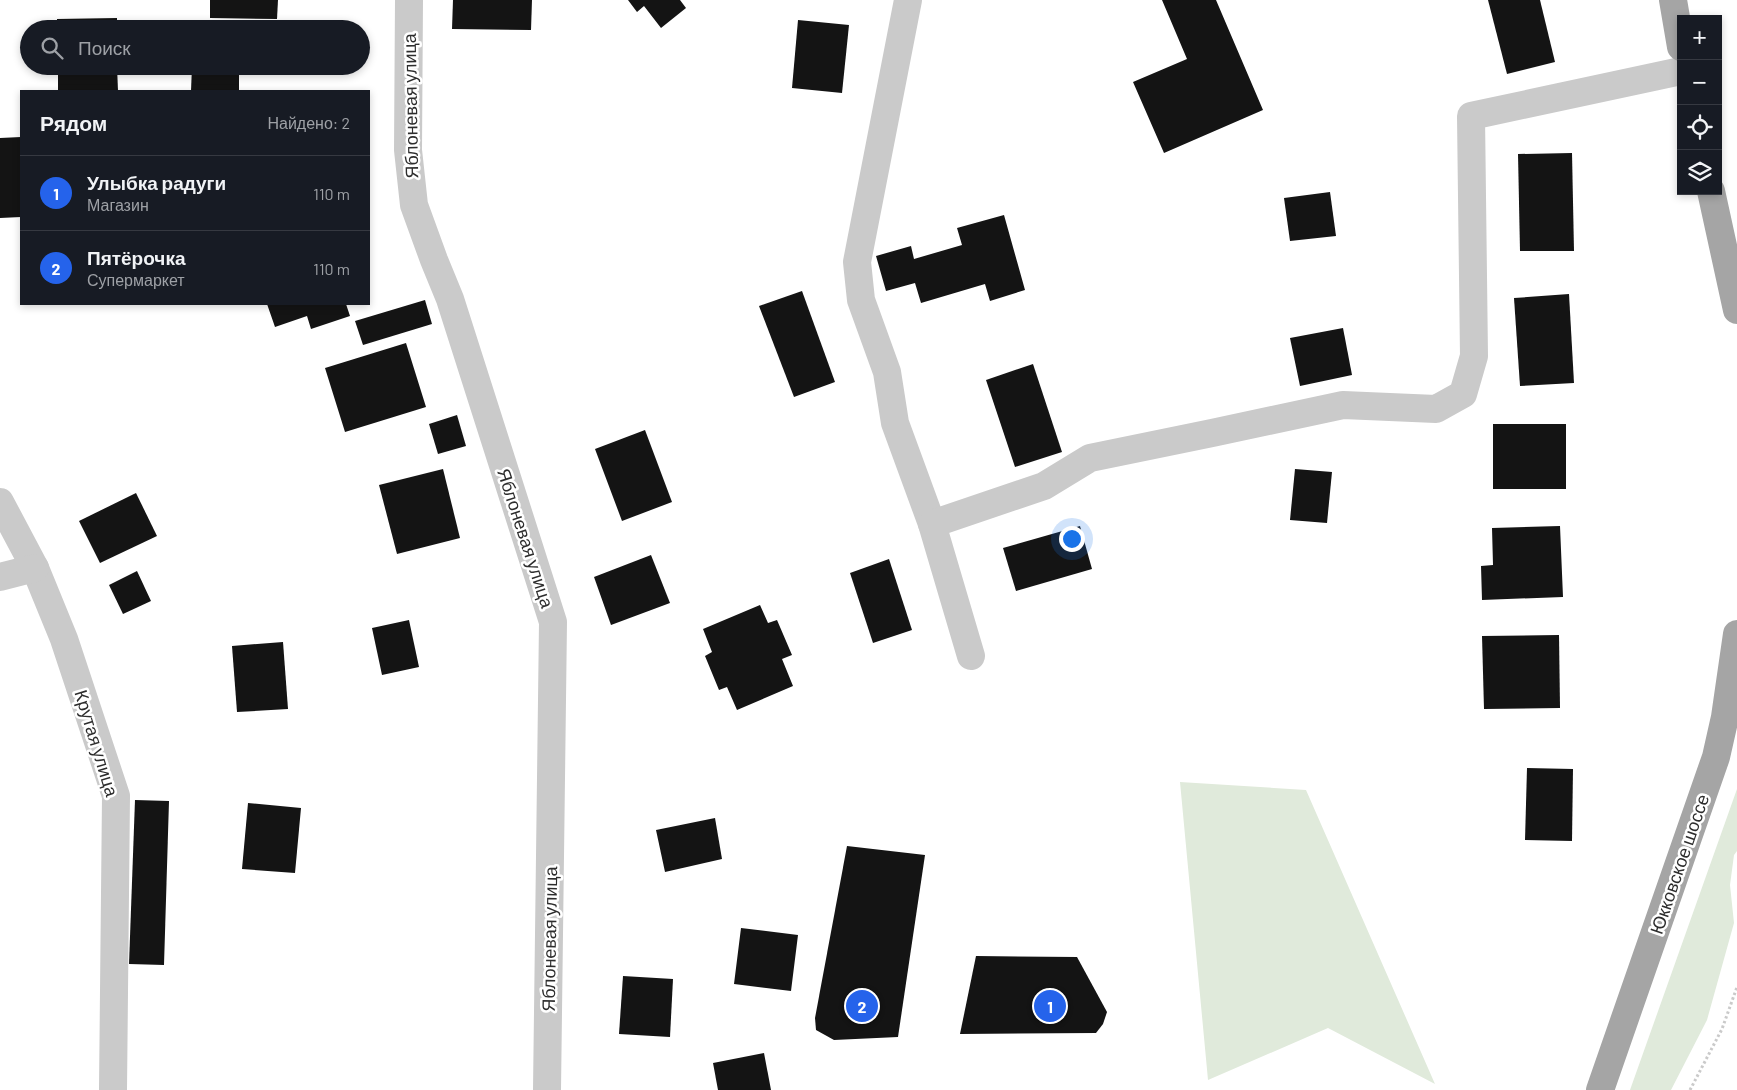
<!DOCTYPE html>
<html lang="ru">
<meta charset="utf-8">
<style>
body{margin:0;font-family:Barlow,sans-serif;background:#242831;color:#f1f3f6}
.controls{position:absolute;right:15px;top:15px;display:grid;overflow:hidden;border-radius:0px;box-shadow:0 2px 8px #0003}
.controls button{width:45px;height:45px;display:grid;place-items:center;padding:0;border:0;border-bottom:1px solid #363941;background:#171b24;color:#f1f3f6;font:25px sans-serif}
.you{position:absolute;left:1071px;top:538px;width:18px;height:18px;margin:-12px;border:4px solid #fff;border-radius:50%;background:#1a73e8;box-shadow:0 0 0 8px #1a73e833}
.badge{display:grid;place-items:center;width:32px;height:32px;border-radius:50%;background:#2563eb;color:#fff;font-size:16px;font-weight:700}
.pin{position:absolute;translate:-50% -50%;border:2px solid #fff;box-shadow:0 1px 5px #0006}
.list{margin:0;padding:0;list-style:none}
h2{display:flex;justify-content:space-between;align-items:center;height:65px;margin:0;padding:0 20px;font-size:21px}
h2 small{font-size:16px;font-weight:400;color:#9ea1a6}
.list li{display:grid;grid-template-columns:32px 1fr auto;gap:15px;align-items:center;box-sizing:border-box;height:75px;padding:0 20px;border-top:1px solid #363941}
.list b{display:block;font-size:19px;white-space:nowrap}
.list p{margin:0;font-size:16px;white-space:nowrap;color:#9ea1a6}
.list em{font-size:16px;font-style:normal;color:#9ea1a6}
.icon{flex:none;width:28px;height:28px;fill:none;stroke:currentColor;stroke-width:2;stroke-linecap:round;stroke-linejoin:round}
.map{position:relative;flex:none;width:1737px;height:1090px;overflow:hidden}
.search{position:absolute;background:#171b24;box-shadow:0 2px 8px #0003;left:20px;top:20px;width:350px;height:55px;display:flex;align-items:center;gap:12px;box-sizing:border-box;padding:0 18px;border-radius:28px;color:#9ea1a6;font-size:19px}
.panel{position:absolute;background:#171b24;box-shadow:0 2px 8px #0003;left:20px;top:90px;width:350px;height:215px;border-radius:0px}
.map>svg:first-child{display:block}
.green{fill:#e0eadb}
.building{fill:#141414}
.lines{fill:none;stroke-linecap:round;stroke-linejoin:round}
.path{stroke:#cacaca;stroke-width:3;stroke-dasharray:2.5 2.5;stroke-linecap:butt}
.minor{stroke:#cacaca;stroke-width:28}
.major{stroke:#a5a5a5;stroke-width:28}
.labels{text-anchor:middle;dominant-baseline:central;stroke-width:5;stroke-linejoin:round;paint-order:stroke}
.street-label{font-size:18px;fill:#2d2d2d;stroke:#fff}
</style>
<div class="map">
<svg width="1737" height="1090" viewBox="0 0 1737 1090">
<rect width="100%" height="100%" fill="#fff"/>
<g class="green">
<polygon points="1180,782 1306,790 1435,1084 1328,1028 1208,1080"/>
<polygon points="1737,789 1737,851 1734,855 1730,885 1734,923 1707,1020 1671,1090 1630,1090"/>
</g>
<g class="building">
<polygon points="210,0 278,0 277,19 210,18"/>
<polygon points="453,0 532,0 531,30 452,29"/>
<polygon points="628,0 680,0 686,8 661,28 644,6 637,12"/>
<polygon points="1162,0 1216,0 1263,110 1164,153 1133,82 1187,59"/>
<polygon points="1488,0 1540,0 1555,62 1507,74"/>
<polygon points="117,18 117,29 57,29 57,19"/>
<polygon points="798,20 849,25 842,93 792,88"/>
<polygon points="58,66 117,66 118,91 58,91"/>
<polygon points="192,66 239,66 239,91 191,91"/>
<polygon points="21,137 21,217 0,218 0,138"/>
<polygon points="1572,153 1574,251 1520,251 1518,154"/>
<polygon points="1330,192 1336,236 1290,241 1284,198"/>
<polygon points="1004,215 1025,290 990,301 985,284 921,303 915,283 886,291 876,256 911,246 914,259 962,245 957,228"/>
<polygon points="802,291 835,382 794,397 759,306"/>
<polygon points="1569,294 1574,383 1520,386 1514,298"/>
<polygon points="425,300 432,324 363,345 355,321"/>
<polygon points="267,304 346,304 350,316 311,329 307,316 275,327"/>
<polygon points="1343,328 1352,375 1300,386 1290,338"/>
<polygon points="406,343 426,407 345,432 325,368"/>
<polygon points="1033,364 1062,452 1015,467 986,380"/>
<polygon points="457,415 466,446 438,454 429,424"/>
<rect x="1493" y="424" width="73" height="65"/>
<polygon points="645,430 672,502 622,521 595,449"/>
<polygon points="443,469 460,538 397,554 379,485"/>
<polygon points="1295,469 1332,472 1327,523 1290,520"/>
<polygon points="136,493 157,536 100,563 79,521"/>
<polygon points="1080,526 1092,569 1016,591 1003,548"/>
<polygon points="1560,526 1563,597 1482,600 1481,566 1493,565 1492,528"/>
<polygon points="651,555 670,603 611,625 594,577"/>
<polygon points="889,559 912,630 873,643 850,573"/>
<polygon points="137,571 151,601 123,614 109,585"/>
<polygon points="760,605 768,623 777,620 792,655 782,659 793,686 737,710 727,687 719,690 705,656 712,652 703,629"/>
<polygon points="409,620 419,667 382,675 372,628"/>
<polygon points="1559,635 1560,708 1484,709 1482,636"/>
<polygon points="283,642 288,709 237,712 232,646"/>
<polygon points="1527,768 1573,769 1572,841 1525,840"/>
<polygon points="135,800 169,801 164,965 129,964"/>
<polygon points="248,803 301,808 295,873 242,869"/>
<polygon points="715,818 722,859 665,872 656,830"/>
<polygon points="847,846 925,855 898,1037 834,1040 816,1030 815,1018"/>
<polygon points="741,928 798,935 791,991 734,984"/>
<polygon points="976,956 1077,957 1107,1012 1103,1024 1096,1033 960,1034"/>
<polygon points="623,976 673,979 670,1037 619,1034"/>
<polygon points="764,1053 771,1090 718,1090 713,1063"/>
</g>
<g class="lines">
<polyline class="path" points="1690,1090 1722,1029 1737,987"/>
<g class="minor">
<polyline points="409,0 408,150 414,205 434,260 450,299 553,622 547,1090"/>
<polyline points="908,0 857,262 861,300 887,372 895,423 932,524"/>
<polyline points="0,502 35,568 64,639 116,796 113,1090"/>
<polyline points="0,577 35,568"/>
<polyline points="971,656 932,524 1044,486 1090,458 1212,433 1343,405 1436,409 1463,394 1474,356 1471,116 1681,71"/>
</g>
<g class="major">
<polyline points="1673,0 1681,47"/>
<polyline points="1711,191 1737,310"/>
<polyline points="1600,1090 1716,757 1725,717 1737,634"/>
</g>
</g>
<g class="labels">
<g class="street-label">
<text transform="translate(410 106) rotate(-91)">Яблоневая улица</text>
<text transform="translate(526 538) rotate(72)">Яблоневая улица</text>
<text transform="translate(97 743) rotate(73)">Крутая улица</text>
<text transform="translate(1679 864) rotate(-71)">Юкковское шоссе</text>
<text transform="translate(549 939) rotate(-89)">Яблоневая улица</text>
</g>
</g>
</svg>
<div class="controls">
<button>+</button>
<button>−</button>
<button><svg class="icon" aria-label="locate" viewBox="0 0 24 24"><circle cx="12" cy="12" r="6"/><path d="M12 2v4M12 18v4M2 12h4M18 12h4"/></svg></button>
<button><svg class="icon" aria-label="layers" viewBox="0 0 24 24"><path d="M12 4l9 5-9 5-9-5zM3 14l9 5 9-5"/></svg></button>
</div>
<div class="you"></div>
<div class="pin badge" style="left:1050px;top:1006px">1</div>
<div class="pin badge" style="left:862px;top:1006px">2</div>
<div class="search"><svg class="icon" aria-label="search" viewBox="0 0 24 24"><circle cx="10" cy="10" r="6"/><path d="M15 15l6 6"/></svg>Поиск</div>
<section class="panel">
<h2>Рядом<small>Найдено: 2</small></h2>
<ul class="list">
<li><span class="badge">1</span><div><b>Улыбка радуги</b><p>Магазин</p></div><em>110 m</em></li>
<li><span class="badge">2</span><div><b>Пятёрочка</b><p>Супермаркет</p></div><em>110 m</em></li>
</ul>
</section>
</div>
